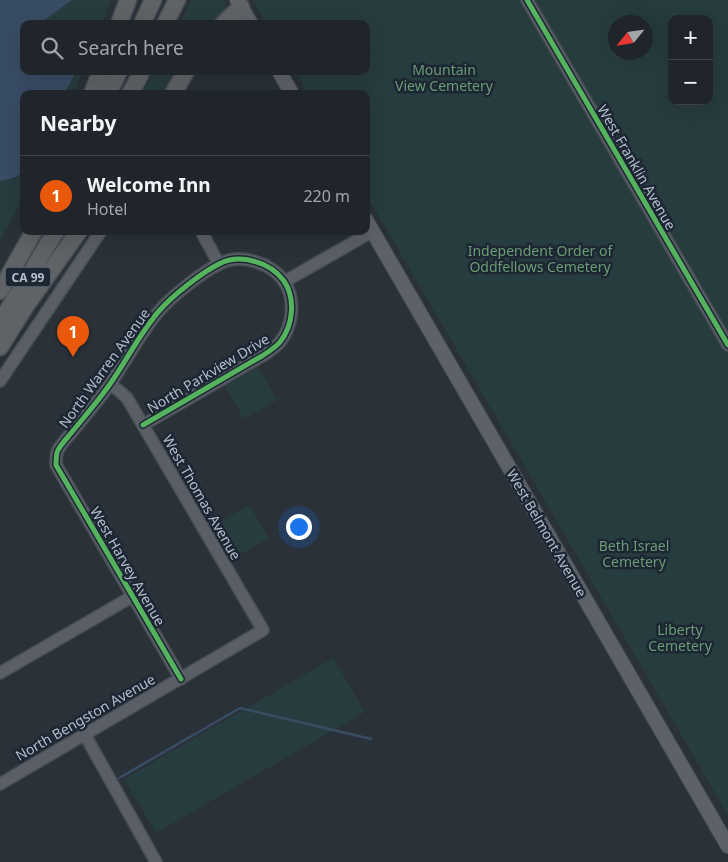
<!DOCTYPE html>
<meta charset="utf-8">
<style>
body{margin:0;font-family:"Noto Sans",sans-serif;background:#282d33;color:#f1f3f6}
.controls{position:absolute;right:15px;top:15px;display:grid;overflow:hidden;border-radius:10px;box-shadow:0 5px 20px #0002}
.controls button{width:45px;height:45px;display:grid;place-items:center;padding:0;border:0;border-bottom:1px solid #3d4247;background:#20252b;color:#f1f3f6;font:25px sans-serif}
.compass{position:absolute;left:608px;top:15px;width:45px;height:45px;border-radius:50%;background:#20252b;box-shadow:0 5px 20px #0002;rotate:240deg}
.you{position:absolute;left:298px;top:526px;width:18px;height:18px;margin:-12px;border:4px solid #fff;border-radius:50%;background:#1a73e8;box-shadow:0 0 0 8px #1a73e833}
.badge{display:grid;place-items:center;width:32px;height:32px;border-radius:50%;background:#ea580c;color:#fff;font-size:16px;font-weight:700}
.pin{position:absolute;translate:-50% -41px;filter:drop-shadow(0 1px 2px #0008)}
.pin::after{content:'';position:absolute;top:26px;width:18px;height:15px;background:inherit;clip-path:polygon(0 0,100% 0,50% 100%)}
.list{margin:0;padding:0;list-style:none}
h2{display:flex;justify-content:space-between;align-items:center;height:65px;margin:0;padding:0 20px;font-size:21px}
h2 small{font-size:16px;font-weight:400;color:#a2a5a9}
.list li{display:grid;grid-template-columns:32px 1fr auto;gap:15px;align-items:center;box-sizing:border-box;height:80px;padding:0 20px;border-top:1px solid #3d4247}
.list b{display:block;font-size:19px;white-space:nowrap}
.list p{margin:0;font-size:16px;white-space:nowrap;color:#a2a5a9}
.list em{font-size:16px;font-style:normal;color:#a2a5a9}
.icon{flex:none;width:28px;height:28px;fill:none;stroke:currentColor;stroke-width:2;stroke-linecap:round;stroke-linejoin:round}
.map{position:relative;flex:none;width:728px;height:862px;overflow:hidden}
.search{position:absolute;background:#20252b;box-shadow:0 5px 20px #0002;left:20px;top:20px;width:350px;height:55px;display:flex;align-items:center;gap:12px;box-sizing:border-box;padding:0 18px;border-radius:10px;color:#a2a5a9;font-size:19px}
.panel{position:absolute;background:#20252b;box-shadow:0 5px 20px #0002;left:20px;top:90px;width:350px;height:145px;border-radius:10px}
.map>svg:first-child{display:block}
.green{fill:#273c3f;fill-rule:evenodd}
.water{fill:#384c64}
.lines{fill:none;stroke-linecap:round;stroke-linejoin:round}
.stream{stroke:#384c64;stroke-width:2.5}
.minor-casing{stroke:#484d54;stroke-width:14}
.major-casing{stroke:#484d56;stroke-width:16}
.highway-casing{stroke:#474d55;stroke-width:19}
.minor{stroke:#5a5f67;stroke-width:11}
.major{stroke:#5d6268;stroke-width:14}
.highway{stroke:#5f6366;stroke-width:16}
.cycleway-casing{stroke:#1d2734;stroke-width:8}
.cycleway{stroke:#56b35d;stroke-width:5}
.labels{text-anchor:middle;dominant-baseline:central;stroke-width:5;stroke-linejoin:round;paint-order:stroke}
.shield{fill:#1d2734;stroke:#87909d;stroke-width:1}
.shield-label{font-size:12px;font-weight:bold;fill:#b4bdca}
.park-label{font-size:14px;fill:#6b9b74;stroke:#1d2734}
.street-label{font-size:14px;fill:#b4bdca;stroke:#1d2734}
</style>
<div class="map">
<svg width="728" height="862" viewBox="0 0 728 862">
<rect width="100%" height="100%" fill="#2a3139"/>
<g class="green">
<polygon points="0,0 111,0 102,24 24,24 24,71 83,71 73,94 24,94 24,196 0,240"/>
<polygon points="192,0 222,0 231,12 218,24 179,24"/>
<path d="M253,0H728V815L366,194V94H308L295,71H366V24H267ZM672,19H709V101H672ZM616,22H646V52H616Z"/>
<polygon points="154,71 185,71 170,94 142,94"/>
<polygon points="258,367 277,400 244,419 225,386"/>
<polygon points="249,505 269,538 232,559 213,526"/>
<polygon points="333,658 365,712 156,833 124,779"/>
</g>
<path class="water" d="M0,0H72L54,13L40,24H24V71H73L75,74L64,94H24V171C18,177 8,180 0,181Z"/>
<g class="lines">
<polyline class="stream" points="119,778 240,708 371,739"/>
<g class="minor-casing">
<g id="minor">
<polyline points="527,0 728,345"/>
<polyline points="201,231 219,264"/>
<polyline points="284,282 373,231"/>
<polyline points="0,381 101,231"/>
<path d="M143,425L262,356C268,352 275,348 280,342C293,326 296,299 284,281C270,262 240,253 219,264C201,273 172,296 159,311C140,333 127,360 110,384C99,400 85,416 72,432C68,437 62,443 58,450C56,454 56,460 56,465L181,679"/>
<polyline points="0,673 133,596"/>
<polyline points="85,735 156,862"/>
<polyline points="0,784 263,630 127,398 118,390 110,384"/>
</g>
</g>
<g class="major-casing">
<g id="major">
<polyline points="237,0 251,24"/>
<polyline points="279,71 292,94"/>
<polyline points="366,220 728,846"/>
</g>
</g>
<g class="highway-casing">
<g id="highway">
<polyline points="119,24 128,0"/>
<polyline points="142,24 153,0"/>
<polyline points="165,24 177,0"/>
<polyline points="223,24 241,7"/>
<polyline points="92,94 101,71"/>
<polyline points="108,94 119,71"/>
<polyline points="130,94 142,71"/>
<polyline points="173,94 186,71"/>
<polyline points="0,291 34,231"/>
<polyline points="0,323 56,231"/>
<polyline points="0,347 25,307 79,231"/>
</g>
</g>
<use href="#minor" class="minor"/>
<use href="#major" class="major"/>
<use href="#highway" class="highway"/>
<g class="cycleway-casing">
<g id="cycleway">
<polyline points="527,0 728,345"/>
<path d="M143,425L262,356C268,352 275,348 280,342C293,326 296,299 284,281C270,262 240,253 219,264C201,273 172,296 159,311C140,333 127,360 110,384C99,400 85,416 72,432C68,437 62,443 58,450C56,454 56,460 56,465L181,679"/>
</g>
</g>
<use href="#cycleway" class="cycleway"/>
</g>
<g class="labels">
<rect class="shield" x="5.5" y="267.5" width="45" height="19" rx="4"/>
<g class="shield-label">
<text x="28" y="277">CA 99</text>
</g>
<g class="park-label">
<text x="444" y="69">Mountain<tspan x="444" dy="16">View Cemetery</tspan></text>
<text x="540" y="250">Independent Order of<tspan x="540" dy="16">Oddfellows Cemetery</tspan></text>
<text x="634" y="545">Beth Israel<tspan x="634" dy="16">Cemetery</tspan></text>
<text x="680" y="629">Liberty<tspan x="680" dy="16">Cemetery</tspan></text>
</g>
<g class="street-label">
<text transform="translate(637 167) rotate(60)">West Franklin Avenue</text>
<text transform="translate(104 368) rotate(-54)">North Warren Avenue</text>
<text transform="translate(208 373) rotate(-31)">North Parkview Drive</text>
<text transform="translate(202 497) rotate(60)">West Thomas Avenue</text>
<text transform="translate(547 533) rotate(60)">West Belmont Avenue</text>
<text transform="translate(128 566) rotate(60)">West Harvey Avenue</text>
<text transform="translate(85 717) rotate(-30)">North Bengston Avenue</text>
</g>
</g>
</svg>
<div class="controls">
<button>+</button>
<button>−</button>
</div>
<svg class="compass" viewBox="-18 -18 36 36"><path d="M0-13l5 13h-10z" fill="#e53935"/><path d="M0 13l5-13h-10z" fill="#a2a5a9"/></svg>
<div class="you"></div>
<div class="pin badge" style="left:73px;top:357px">1</div>
<div class="search"><svg class="icon" aria-label="search" viewBox="0 0 24 24"><circle cx="10" cy="10" r="6"/><path d="M15 15l6 6"/></svg>Search here</div>
<section class="panel">
<h2>Nearby<small></small></h2>
<ul class="list">
<li><span class="badge">1</span><div><b>Welcome Inn</b><p>Hotel</p></div><em>220 m</em></li>
</ul>
</section>
</div>
